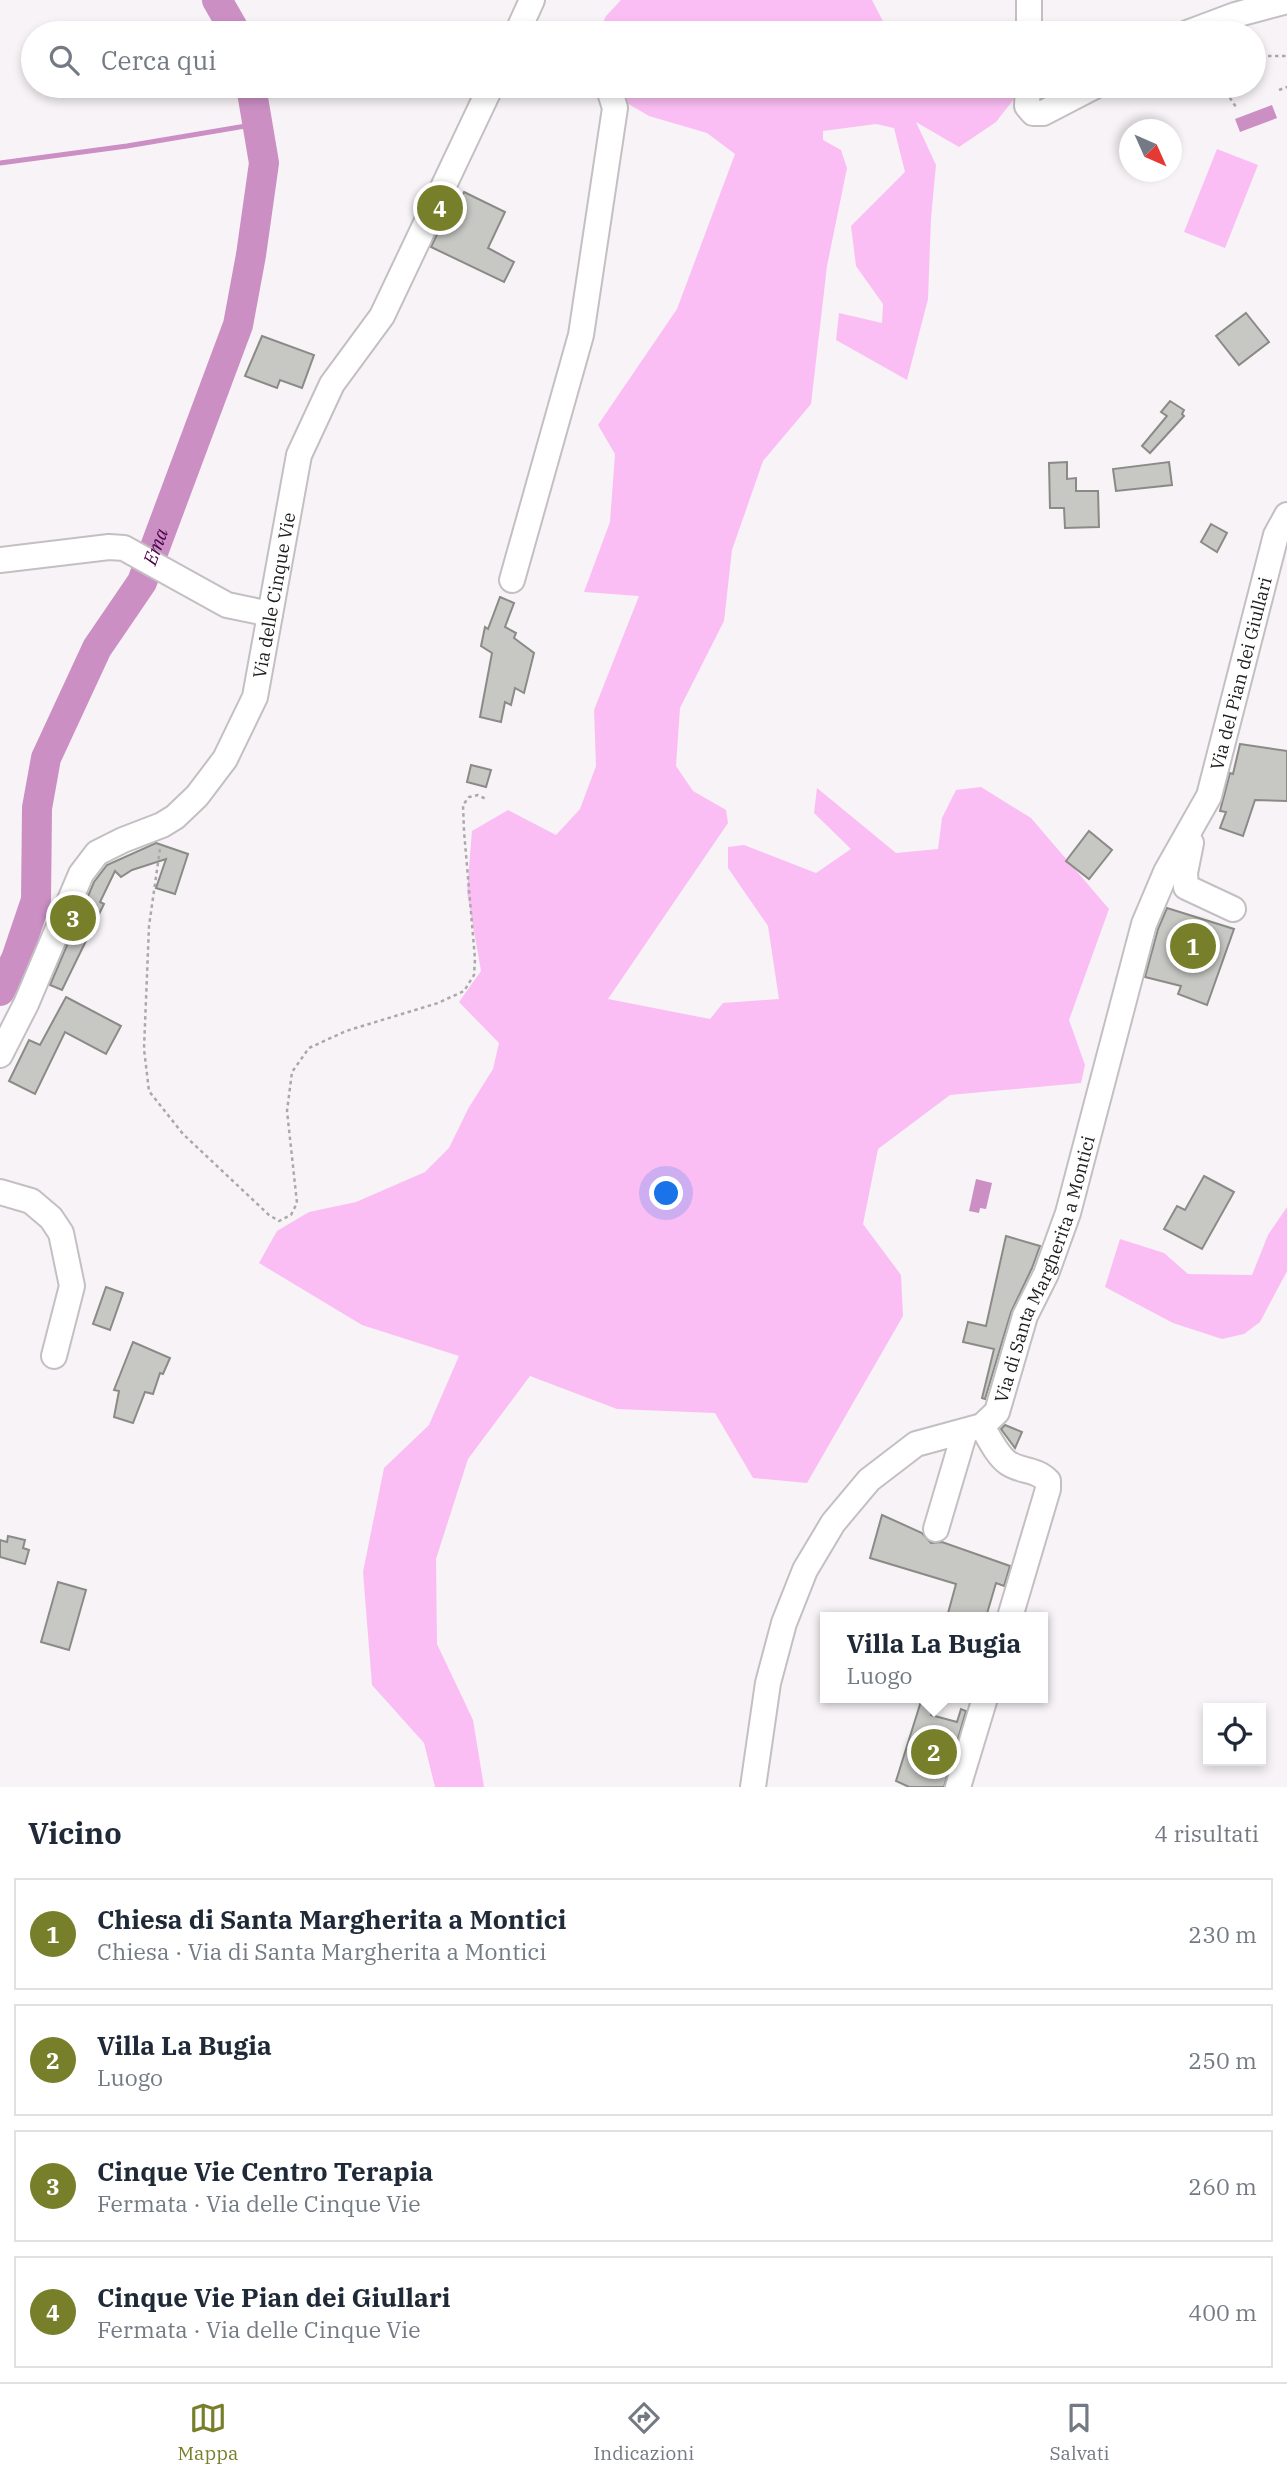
<!DOCTYPE html>
<html lang="it">
<meta charset="utf-8">
<style>
body{margin:0;font-family:"IBM Plex Serif",serif;background:#f2f2f3;color:#1f2937}
.controls{position:absolute;right:21px;bottom:21px;display:grid;overflow:hidden;border-radius:0px;box-shadow:0 4px 10px #0003}
.controls button{width:63px;height:63px;display:grid;place-items:center;padding:0;border:0;border-bottom:2px solid #e0e1e3;background:#fff;color:#1f2937;font:35px sans-serif}
.compass{position:absolute;left:1119px;top:119px;width:63px;height:63px;border-radius:50%;background:#fff;box-shadow:0 4px 10px #0003;rotate:135deg}
.you{position:absolute;left:667px;top:1194px;width:24px;height:24px;margin:-18px;border:5px solid #fff;border-radius:50%;background:#1a73e8;box-shadow:0 0 0 10px #1a73e833}
.badge{display:grid;place-items:center;width:46px;height:46px;border-radius:50%;background:#777f2a;color:#fff;font-size:23px;font-weight:700}
.pin{position:absolute;translate:-50% -50%;border:4px solid #fff;box-shadow:0 2px 7px #0006}
.popup{position:absolute;left:820px;top:1612px;width:228px;height:91px;box-sizing:border-box;display:grid;place-content:center;border-radius:0px;background:#fff;filter:drop-shadow(0 2px 5px #0005);font-size:23px;white-space:nowrap;color:#747a83}
.popup b{font-size:26px;color:#1f2937}
.popup::after{content:'';position:absolute;left:50%;top:100%;margin-left:-14px;border:14px solid transparent;border-top-color:#fff}
.list{margin:0;padding:0;list-style:none}
h2{display:flex;justify-content:space-between;align-items:center;height:91px;margin:0;padding:0 28px;font-size:30px}
h2 small{font-size:23px;font-weight:400;color:#747a83}
.list li{display:grid;grid-template-columns:46px 1fr auto;gap:21px;align-items:center;box-sizing:border-box;height:112px;margin:0 14px 14px;padding:0 14px;border:2px solid #e0e1e3;border-radius:0px}
.list b{display:block;font-size:26px;white-space:nowrap}
.list p{margin:0;font-size:23px;white-space:nowrap;color:#747a83}
.list em{font-size:23px;font-style:normal;color:#747a83}
.icon{flex:none;width:38px;height:38px;fill:none;stroke:currentColor;stroke-width:2;stroke-linecap:round;stroke-linejoin:round}
.map{position:relative;flex:none;width:1287px;height:1787px;overflow:hidden}
.search{position:absolute;background:#fff;box-shadow:0 4px 10px #0003;left:21px;right:21px;top:21px;height:77px;display:flex;align-items:center;gap:18px;box-sizing:border-box;padding:0 24px;border-radius:38px;color:#747a83;font-size:26px}
.sheet{height:595px;background:#fff}
nav{display:flex;justify-content:space-around;align-items:center;box-sizing:border-box;height:98px;border-top:2px solid #e0e1e3;background:#fff;font-size:19px;color:#747a83}
nav a{display:grid;justify-items:center;gap:4px}
nav .on{color:#777f2a}
.map>svg:first-child{display:block}
.green{fill:#fbbef4}
.water{fill:#cb8fc4}
.lines{fill:none;stroke-linecap:round;stroke-linejoin:round}
.stream{stroke:#cb8fc4;stroke-width:5}
.river{stroke:#cb8fc4;stroke-width:30}
.building{fill:#c7c8c4;stroke:#8a8b87;stroke-width:2}
.minor-casing{stroke:#c3bfc2;stroke-width:28}
.path{stroke:#aba8aa;stroke-width:2.5;stroke-dasharray:3.5 3.5;stroke-linecap:butt}
.minor{stroke:#fff;stroke-width:24}
.labels{text-anchor:middle;dominant-baseline:central;stroke-width:7;stroke-linejoin:round;paint-order:stroke}
.street-label{font-size:18px;fill:#1e1d1e;stroke:#f7f3f6}
.water-label{font-size:19px;font-style:italic;fill:#4b0048;stroke:#f7f3f6}
</style>
<div class="map">
<svg width="1287" height="1787" viewBox="0 0 1287 1787">
<rect width="100%" height="100%" fill="#f7f3f6"/>
<g class="green">
<polygon points="621,0 872,0 889,33 598,33 606,16"/>
<polygon points="615,86 1016,86 1017,95 996,122 959,147 916,122 936,165 931,218 928,299 907,380 836,340 839,313 882,323 883,304 856,266 851,226 905,172 894,128 876,124 823,131 823,140 841,150 847,168 827,266 811,404 763,461 732,550 724,621 680,708 676,766 693,791 726,810 728,823 608,999 710,1019 723,1003 779,999 768,926 728,868 728,847 744,845 816,873 851,849 814,813 817,788 896,853 938,849 942,818 956,790 981,787 1031,818 1109,909 1069,1020 1085,1065 1081,1083 950,1095 878,1149 863,1224 901,1275 903,1316 807,1483 753,1478 715,1413 617,1409 530,1376 468,1459 436,1559 437,1644 473,1720 484,1787 435,1787 424,1743 372,1685 363,1572 384,1468 429,1425 459,1356 362,1325 259,1263 277,1231 309,1212 356,1202 425,1172 449,1148 468,1109 493,1069 499,1043 459,1002 481,971 467,892 472,831 508,810 556,835 580,809 596,766 594,710 639,596 584,592 610,522 615,454 598,425 677,309 735,154 707,133 649,116 620,99"/>
<polygon points="1217,149 1258,165 1225,248 1184,232"/>
<polygon points="1287,1207 1287,1271 1260,1322 1244,1334 1222,1339 1173,1323 1105,1287 1120,1239 1164,1253 1188,1274 1252,1275 1268,1235"/>
</g>
<g class="water">
<polygon points="1272,105 1277,118 1240,132 1235,119"/>
<polygon points="976,1179 992,1183 986,1209 980,1208 979,1213 969,1211"/>
</g>
<g class="lines">
<polyline class="stream" points="0,163 127,146 258,124"/>
<g class="river">
<polyline points="217,0 236,33"/>
<path id="s1" d="M0,991L16,959L36,900L37,808L46,758L97,648L142,582L238,325L251,255L264,163L251,86"/>
</g>
</g>
<g class="building">
<polygon points="464,192 505,212 488,248 514,262 504,282 431,247 441,226 446,229"/>
<polygon points="1246,313 1269,342 1239,365 1216,336"/>
<polygon points="262,336 314,355 302,388 280,380 277,388 245,376"/>
<polygon points="1170,401 1184,410 1182,414 1184,416 1150,453 1142,446 1167,416 1161,412"/>
<polygon points="1067,462 1067,479 1076,478 1076,491 1098,491 1099,527 1065,528 1064,508 1050,508 1049,463"/>
<polygon points="1169,462 1172,485 1116,491 1113,469"/>
<polygon points="1211,524 1227,533 1217,552 1201,542"/>
<polygon points="500,597 514,603 505,627 516,633 514,638 534,653 524,693 515,688 511,705 505,702 501,722 480,717 492,653 481,646 485,627 488,629"/>
<polygon points="1240,744 1287,751 1287,801 1255,800 1243,836 1220,828 1226,812 1220,811 1230,773 1233,774"/>
<polygon points="471,765 491,770 486,787 467,782"/>
<polygon points="1089,831 1112,850 1089,879 1066,861"/>
<polygon points="156,843 188,854 175,894 156,888 166,859 132,870 121,877 115,871 100,902 104,904 62,990 50,985 94,882 107,865"/>
<polygon points="1167,908 1234,929 1207,1005 1178,994 1181,986 1145,977 1158,929"/>
<polygon points="66,997 121,1026 106,1054 65,1032 35,1094 9,1081 29,1040 40,1045"/>
<polygon points="1204,1176 1234,1192 1202,1249 1164,1229 1177,1206 1185,1210"/>
<polygon points="1006,1236 1040,1246 1032,1268 1011,1312 985,1399 982,1398 994,1349 963,1342 968,1322 986,1326"/>
<polygon points="106,1287 123,1293 110,1330 93,1324"/>
<polygon points="133,1342 170,1358 163,1374 160,1373 153,1394 145,1392 133,1423 114,1417 119,1391 114,1390"/>
<polygon points="1005,1425 1022,1432 1015,1448 1001,1429"/>
<polygon points="882,1515 922,1533 931,1543 942,1542 1010,1566 1004,1586 996,1583 986,1617 947,1617 956,1584 870,1558"/>
<polygon points="8,1536 25,1540 23,1548 29,1550 25,1564 0,1557 0,1540 7,1542"/>
<polygon points="58,1582 86,1590 69,1650 41,1642"/>
<polygon points="922,1698 935,1700 931,1715 957,1722 961,1709 966,1711 944,1787 909,1787 896,1781"/>
</g>
<g class="lines">
<g class="minor-casing">
<g id="minor">
<polyline points="517,33 532,0"/>
<polyline points="1029,33 1029,0"/>
<polyline points="1187,33 1235,15 1287,1"/>
<polyline points="1028,86 1027,106 1033,113 1043,113 1095,86"/>
<polyline points="0,560 109,547 124,548 227,605 270,614"/>
<polyline points="512,580 581,335 615,108 608,86"/>
<polyline points="1191,843 1185,873 1186,887 1233,909"/>
<path id="s2" d="M0,1055L26,1004L81,874L97,853L123,840L162,825L175,817L197,796L225,759L255,697L299,455L332,384L382,316L491,86"/>
<polyline points="0,1192 31,1201 51,1218 61,1233 72,1286 54,1356"/>
<path d="M982,1426C989,1438 997,1455 1008,1463C1021,1472 1035,1468 1048,1481V1489L1010,1617"/>
<polyline points="936,1529 965,1431"/>
<path id="s3" d="M753,1787L768,1683L784,1623L805,1570L833,1523L869,1480L916,1444L982,1426L997,1412L1025,1316L1046,1274L1068,1213L1144,924L1166,872L1209,796L1276,535L1287,515"/>
<polyline points="958,1787 985,1698"/>
</g>
</g>
<g class="path">
<polyline points="1254,56 1287,56"/>
<polyline points="1222,86 1236,107"/>
<polyline points="1279,90 1287,87"/>
<polyline points="160,849 149,926 144,1049 149,1091 183,1134 269,1215 279,1221 291,1215 297,1203 287,1111 292,1072 309,1048 346,1031 438,1003 464,991 474,975 475,959 464,831 463,805 469,797 478,795 486,799"/>
</g>
<use href="#minor" class="minor"/>
</g>
<g class="labels">
<g class="street-label">
<text stroke="none"><textPath href="#s2" startOffset="560">Via delle Cinque Vie</textPath></text>
<text stroke="none"><textPath href="#s3" startOffset="1264">Via del Pian dei Giullari</textPath></text>
<text stroke="none"><textPath href="#s3" startOffset="634">Via di Santa Margherita a Montici</textPath></text>
</g>
<g class="water-label">
<text stroke="none"><textPath href="#s1" startOffset="480">Ema</textPath></text>
</g>
</g>
</svg>
<div class="controls">
<button><svg class="icon" aria-label="locate" viewBox="0 0 24 24"><circle cx="12" cy="12" r="6"/><path d="M12 2v4M12 18v4M2 12h4M18 12h4"/></svg></button>
</div>
<svg class="compass" viewBox="-18 -18 36 36"><path d="M0-13l5 13h-10z" fill="#e53935"/><path d="M0 13l5-13h-10z" fill="#747a83"/></svg>
<div class="you"></div>
<div class="pin badge" style="left:1193px;top:946px">1</div>
<div class="pin badge" style="left:934px;top:1752px">2</div>
<div class="popup"><b>Villa La Bugia</b>Luogo</div>
<div class="pin badge" style="left:73px;top:918px">3</div>
<div class="pin badge" style="left:440px;top:208px">4</div>
<div class="search"><svg class="icon" aria-label="search" viewBox="0 0 24 24"><circle cx="10" cy="10" r="6"/><path d="M15 15l6 6"/></svg>Cerca qui</div>
</div>
<section class="sheet">
<h2>Vicino<small>4 risultati</small></h2>
<ul class="list">
<li><span class="badge">1</span><div><b>Chiesa di Santa Margherita a Montici</b><p>Chiesa · Via di Santa Margherita a Montici</p></div><em>230 m</em></li>
<li><span class="badge">2</span><div><b>Villa La Bugia</b><p>Luogo</p></div><em>250 m</em></li>
<li><span class="badge">3</span><div><b>Cinque Vie Centro Terapia</b><p>Fermata · Via delle Cinque Vie</p></div><em>260 m</em></li>
<li><span class="badge">4</span><div><b>Cinque Vie Pian dei Giullari</b><p>Fermata · Via delle Cinque Vie</p></div><em>400 m</em></li>
</ul>
</section>
<nav>
<a class="on"><svg class="icon" aria-label="map" viewBox="0 0 24 24"><path d="M3 6l6-2 6 2 6-2v14l-6 2-6-2-6 2zM9 4v14M15 6v14"/></svg>Mappa</a>
<a><svg class="icon" aria-label="directions" viewBox="0 0 24 24"><path d="M12 3l9 9-9 9-9-9zM9 14v-3h6M13 9l2 2-2 2"/></svg>Indicazioni</a>
<a><svg class="icon" aria-label="saved" viewBox="0 0 24 24"><path d="M7 4h10v16l-5-4-5 4z"/></svg>Salvati</a>
</nav>
